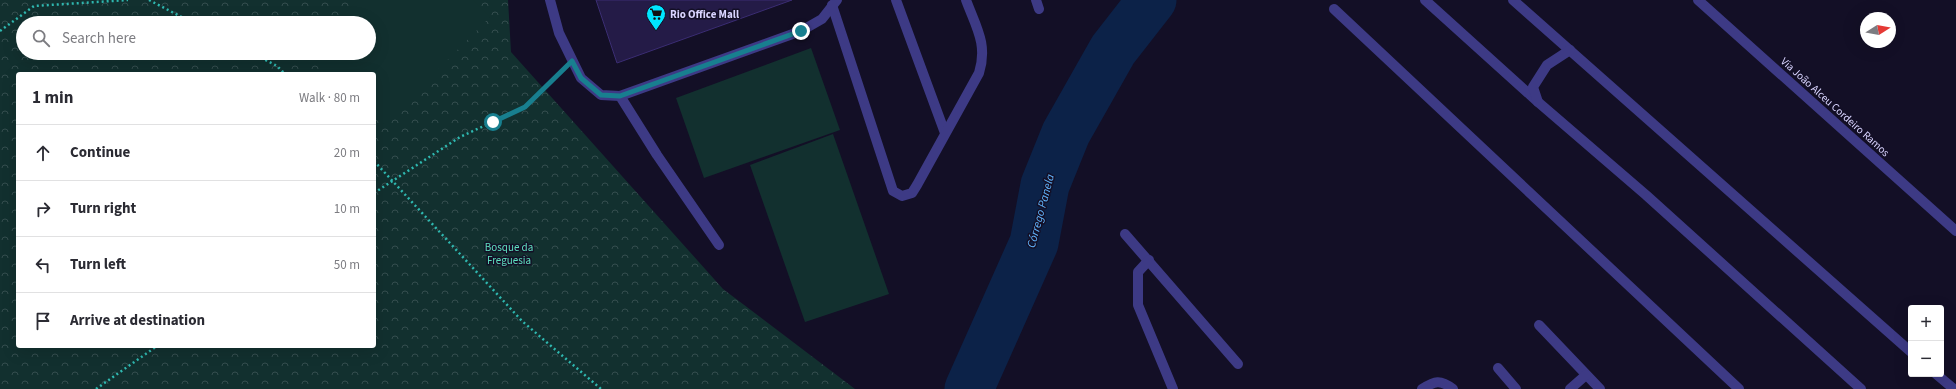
<!DOCTYPE html>
<meta charset="utf-8">
<style>
body{margin:0;font-family:"Source Sans 3",sans-serif;background:#f7f7f7;color:#2b2b33}
.controls{position:absolute;right:12px;bottom:12px;display:grid;overflow:hidden;border-radius:4px;box-shadow:0 4px 16px #0002}
.controls button{width:36px;height:36px;display:grid;place-items:center;padding:0;border:0;border-bottom:1px solid #e1e1e2;background:#fff;color:#2b2b33;font:20px sans-serif}
.compass{position:absolute;left:1860px;top:12px;width:36px;height:36px;border-radius:50%;background:#fff;box-shadow:0 4px 16px #0002;rotate:79deg}
.stop{position:absolute;width:12px;height:12px;margin:-9px;border:3px solid #187f8f;border-radius:50%;background:#fff}
.stop.end{background:#187f8f;border-color:#fff;box-shadow:0 1px 4px #0008}
.list{margin:0;padding:0;list-style:none}
h2{display:flex;justify-content:space-between;align-items:center;height:52px;margin:0;padding:0 16px;font-size:17px}
h2 small{font-size:13px;font-weight:400;color:#7c7c81}
.list li{display:grid;grid-template-columns:26px 1fr auto;gap:12px;align-items:center;box-sizing:border-box;height:56px;padding:0 16px;border-top:1px solid #e1e1e2}
.list b{display:block;font-size:15px;white-space:nowrap}
.list em{font-size:13px;font-style:normal;color:#7c7c81}
.icon{flex:none;width:22px;height:22px;fill:none;stroke:currentColor;stroke-width:2;stroke-linecap:round;stroke-linejoin:round}
.map{position:relative;flex:none;width:1956px;height:389px;overflow:hidden}
.search{position:absolute;background:#fff;box-shadow:0 4px 16px #0002;left:16px;top:16px;width:360px;height:44px;display:flex;align-items:center;gap:10px;box-sizing:border-box;padding:0 14px;border-radius:22px;color:#7c7c81;font-size:15px}
.panel{position:absolute;background:#fff;box-shadow:0 4px 16px #0002;left:16px;top:72px;width:360px;height:276px;border-radius:4px}
.map>svg:first-child{display:block}
.forest{fill:url(#forest-crowns);fill-rule:evenodd}
.green{fill:#12302f}
.lines{fill:none;stroke-linecap:round;stroke-linejoin:round}
.river{stroke:#0c2248;stroke-width:49}
.building{fill:#241b47;stroke:#3b2d73}
.path{stroke:#2fb8b0;stroke-width:2.5;stroke-dasharray:2 3;stroke-linecap:butt}
.minor{stroke:#3d3a85;stroke-width:10}
.route{stroke:#187f8f;stroke-width:5}
.labels{text-anchor:middle;dominant-baseline:central;stroke-width:3;stroke-linejoin:round;paint-order:stroke}
.poi-label{font-size:11px;font-weight:bold;fill:#d9d4ff;stroke:#130f26;text-anchor:start}
.street-label{font-size:11px;fill:#d9d4ff;stroke:#130f26}
.park-label{font-size:11px;fill:#5fe0c0;stroke:#130f26}
.water-label{font-size:12px;font-style:italic;fill:#62b6ff;stroke:#130f26}
</style>
<div class="map">
<svg width="1956" height="389" viewBox="0 0 1956 389">
<defs>
<pattern id="forest-crowns" width="20" height="18" patternUnits="userSpaceOnUse"><rect width="20" height="18" fill="#12302f"/><path d="M2 6a3 3 0 1 1 6 0M12 15a3 3 0 1 1 6 0" fill="none" stroke="#344d4e"/></pattern>
</defs>
<rect width="100%" height="100%" fill="#130f26"/>
<path class="forest" d="M0,0H508L511,52L723,289L855,389H0ZM23,23H369V53H23ZM18,74H374V346H18Z"/>
<g class="green">
<polygon points="358,0 473,0 490,17 384,124 374,113 374,74 335,74 313,53 369,53 369,23 335,23"/>
<polygon points="811,48 840,130 704,178 676,98"/>
<polygon points="833,134 889,294 805,322 750,165"/>
</g>
<g class="lines">
<polyline class="river" points="969,389 1034,243 1045,185 1066,133 1113,50 1152,0"/>
</g>
<polygon class="building" points="596,0 792,0 617,63"/>
<g class="lines">
<g class="path">
<polyline points="149,0 193,23"/>
<polyline points="0,31 34,6 128,0"/>
<polyline points="252,53 277,66 285,74"/>
<polyline points="374,161 522,321 601,389"/>
<polyline points="374,193 460,137 525,107 558,75"/>
<polyline points="96,389 157,346"/>
</g>
<g class="minor">
<polyline points="550,0 559,33 581,78 601,95 620,96 801,31 822,19 837,0"/>
<polyline points="896,0 945,133"/>
<polyline points="1036,0 1039,9"/>
<polyline points="1425,0 1538,102"/>
<polyline points="1513,0 1911,352"/>
<polyline points="1698,0 1956,231"/>
<path d="M832,5L893,191L902,196L912,193L917,185L979,73C988,44 976,27 966,0"/>
<polyline points="1334,9 1739,389"/>
<polyline points="1570,50 1547,65 1533,87 1538,102 1646,195 1861,389"/>
<polyline points="620,96 657,155 719,245"/>
<polyline points="1125,234 1238,364"/>
<polyline points="1149,260 1138,272 1138,305 1173,389"/>
<polyline points="1539,325 1600,389"/>
<polyline points="1498,368 1516,389"/>
<polyline points="1936,374 1954,389"/>
<path d="M1422,389C1435,381 1440,379 1453,389"/>
<polyline points="1570,389 1586,375"/>
</g>
</g>
<g class="lines">
<polyline class="route" points="493,122 525,107 572,61 581,78 601,95 620,96 801,31"/>
</g>
<defs>
<g id="supermarket-pin" transform="scale(1)"><path d="M0 17L-7.5 6A9.5 9.5 0 1 1 7.5 6Z" fill="#00e5ff" stroke="#130f26"/><path d="M-6-5.5h2.5l.6 2H6L4.5 2H-2.5L-4.4-4H-6ZM-1.5 3.2a1.3 1.3 0 1 0 .1 0ZM3 3.2a1.3 1.3 0 1 0 .1 0Z" fill="#111"/></g>
</defs>
<g fill-rule="evenodd">
<use href="#supermarket-pin" x="656" y="14"/>
</g>
<g class="labels">
<g class="poi-label">
<text x="670" y="14">Rio Office Mall</text>
</g>
<g class="street-label">
<text transform="translate(1835 107) rotate(42)">Via João Alceu Cordeiro Ramos</text>
</g>
<g class="park-label">
<text x="509" y="247">Bosque da<tspan x="509" dy="13">Freguesia</tspan></text>
</g>
<g class="water-label">
<text transform="translate(1041 211) rotate(-75)">Córrego Panela</text>
</g>
</g>
</svg>
<div class="controls">
<button>+</button>
<button>−</button>
</div>
<svg class="compass" viewBox="-18 -18 36 36"><path d="M0-13l5 13h-10z" fill="#e53935"/><path d="M0 13l5-13h-10z" fill="#7c7c81"/></svg>
<div class="stop" style="left:493px;top:122px"></div>
<div class="stop end" style="left:801px;top:31px"></div>
<div class="search"><svg class="icon" aria-label="search" viewBox="0 0 24 24"><circle cx="10" cy="10" r="6"/><path d="M15 15l6 6"/></svg>Search here</div>
<section class="panel">
<h2>1 min<small>Walk · 80 m</small></h2>
<ul class="list">
<li><svg class="icon" aria-label="ahead" viewBox="0 0 24 24"><path d="M12 20V5M6 11l6-6 6 6"/></svg><div><b>Continue</b></div><em>20 m</em></li>
<li><svg class="icon" aria-label="right" viewBox="0 0 24 24"><path d="M7 20v-9h11M14 6l5 5-5 5"/></svg><div><b>Turn right</b></div><em>10 m</em></li>
<li><svg class="icon" aria-label="left" viewBox="0 0 24 24"><path d="M17 20v-9H6M10 6l-5 5 5 5"/></svg><div><b>Turn left</b></div><em>50 m</em></li>
<li><svg class="icon" aria-label="arrive" viewBox="0 0 24 24"><path d="M6 21V4h12l-3 4 3 4H6"/></svg><div><b>Arrive at destination</b></div></li>
</ul>
</section>
</div>
